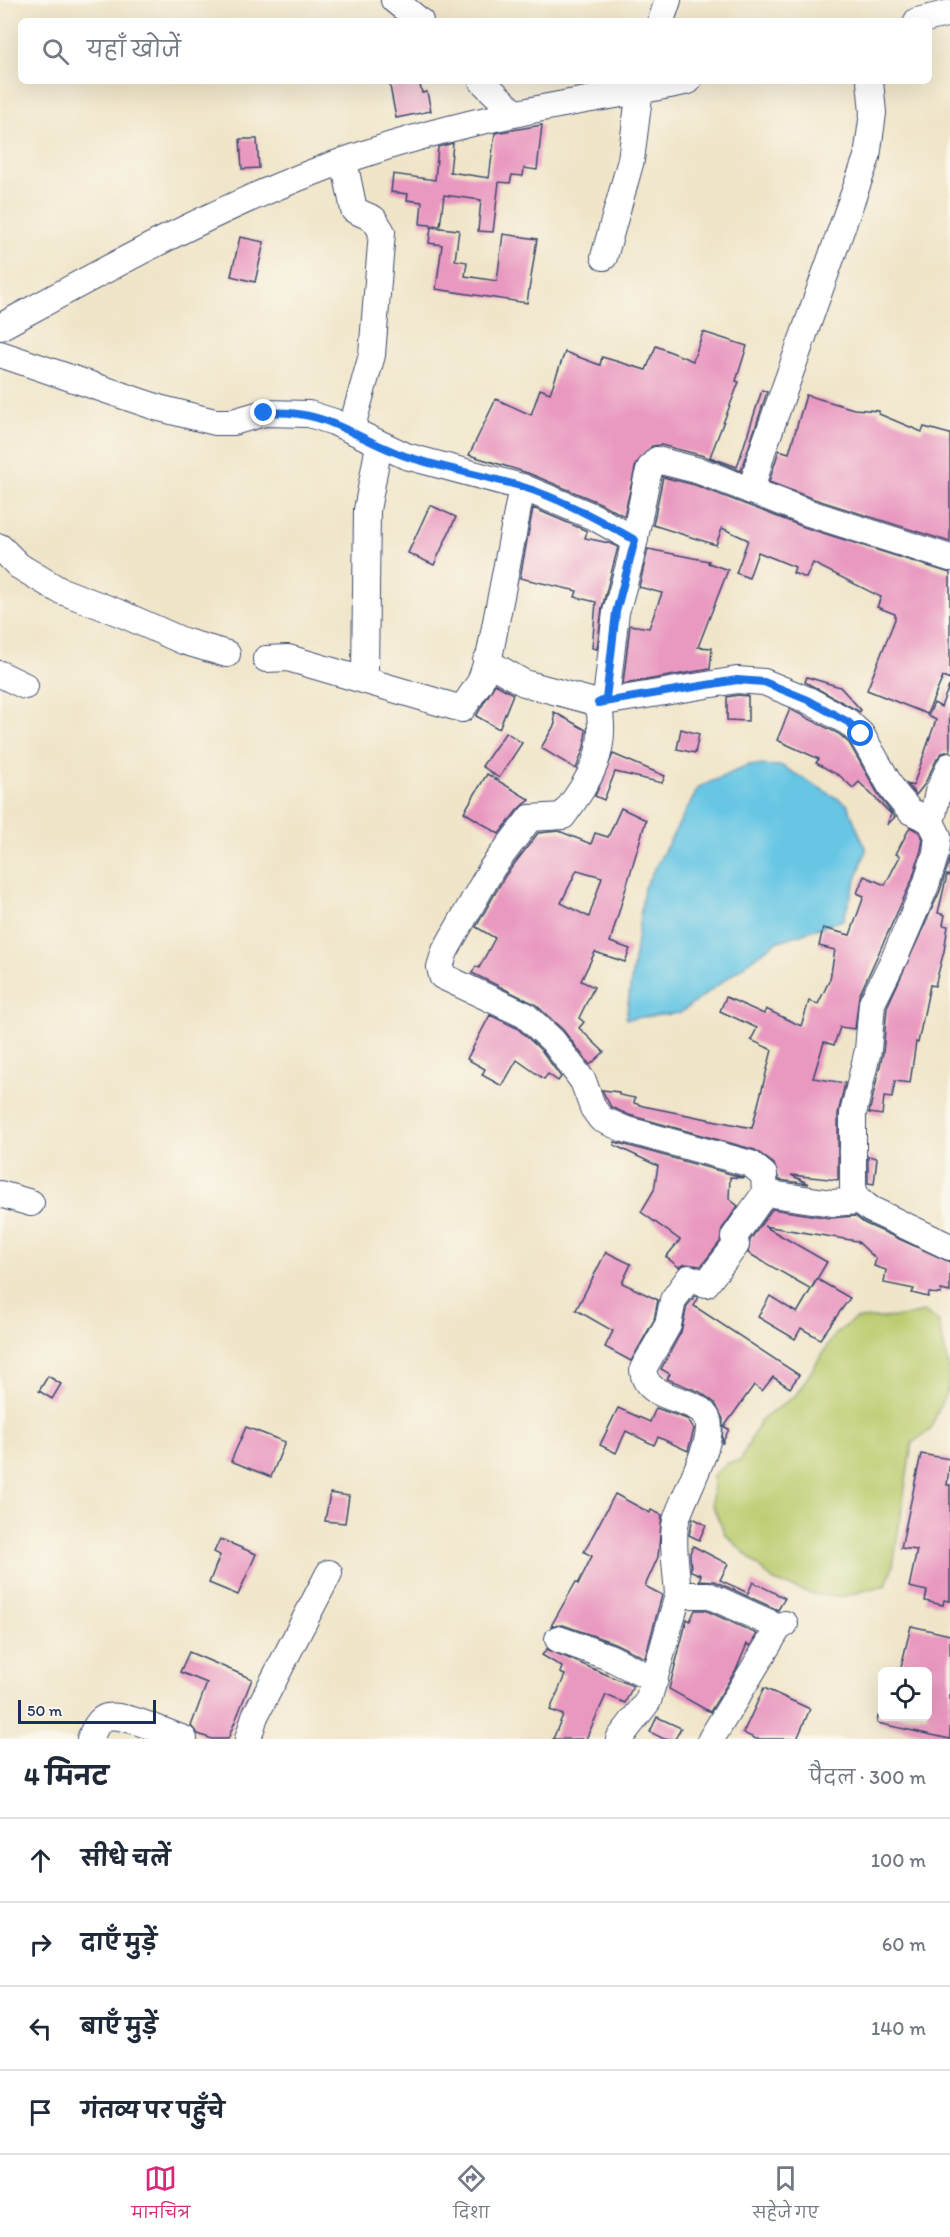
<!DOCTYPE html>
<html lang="hi">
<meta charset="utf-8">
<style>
body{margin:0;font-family:Itim,"Playpen Sans Deva",sans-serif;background:#f6f6f7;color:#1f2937}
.controls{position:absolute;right:18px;bottom:18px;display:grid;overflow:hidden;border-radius:9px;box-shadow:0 6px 24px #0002}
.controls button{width:54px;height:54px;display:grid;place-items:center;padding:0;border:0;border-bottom:2px solid #e0e1e3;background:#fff;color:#1f2937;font:30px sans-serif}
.scale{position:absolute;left:18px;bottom:15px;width:138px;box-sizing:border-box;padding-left:6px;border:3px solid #1b2f5e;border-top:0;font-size:16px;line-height:21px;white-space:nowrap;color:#1b2f5e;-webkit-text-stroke:4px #fbf7ec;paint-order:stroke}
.stop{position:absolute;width:18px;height:18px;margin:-14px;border:4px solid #1a73e8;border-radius:50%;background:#fff}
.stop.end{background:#1a73e8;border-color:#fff;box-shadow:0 2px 6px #0008}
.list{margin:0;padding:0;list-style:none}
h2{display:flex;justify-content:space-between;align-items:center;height:78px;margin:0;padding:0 24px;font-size:26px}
h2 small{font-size:20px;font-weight:400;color:#747a83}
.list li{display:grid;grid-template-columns:39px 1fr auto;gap:18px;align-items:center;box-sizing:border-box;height:84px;padding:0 24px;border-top:2px solid #e0e1e3}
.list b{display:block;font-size:22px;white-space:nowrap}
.list em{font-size:20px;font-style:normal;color:#747a83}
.icon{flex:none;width:33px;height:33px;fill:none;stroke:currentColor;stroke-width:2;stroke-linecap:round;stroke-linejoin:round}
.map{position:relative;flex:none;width:950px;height:1739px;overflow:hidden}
.search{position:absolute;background:#fff;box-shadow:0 6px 24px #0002;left:18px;right:18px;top:18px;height:66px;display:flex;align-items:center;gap:15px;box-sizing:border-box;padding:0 21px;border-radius:9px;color:#747a83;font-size:22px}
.sheet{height:414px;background:#fff}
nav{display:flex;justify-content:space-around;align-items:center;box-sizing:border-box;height:84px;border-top:2px solid #e0e1e3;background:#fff;font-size:16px;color:#747a83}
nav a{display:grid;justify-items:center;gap:3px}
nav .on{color:#db2777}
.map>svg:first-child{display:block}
.green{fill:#bccc6f;stroke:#6c7e66;stroke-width:1.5}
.water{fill:#66c6e4;stroke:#407aa1;stroke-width:1.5}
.building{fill:#e998c0;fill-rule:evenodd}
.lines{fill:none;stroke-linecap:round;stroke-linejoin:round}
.minor-casing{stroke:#3b4a6e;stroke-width:28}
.minor{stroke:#fff;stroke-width:26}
.route{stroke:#1a73e8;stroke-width:8}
</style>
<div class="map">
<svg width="950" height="1739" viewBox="0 0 950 1739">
<rect width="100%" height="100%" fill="#fbf7ec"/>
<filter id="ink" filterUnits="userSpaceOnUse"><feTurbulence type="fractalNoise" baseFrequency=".0167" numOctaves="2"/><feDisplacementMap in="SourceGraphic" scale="12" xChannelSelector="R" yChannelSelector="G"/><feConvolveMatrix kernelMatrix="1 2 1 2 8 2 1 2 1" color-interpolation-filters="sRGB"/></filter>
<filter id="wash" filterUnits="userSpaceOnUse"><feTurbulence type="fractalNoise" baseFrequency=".008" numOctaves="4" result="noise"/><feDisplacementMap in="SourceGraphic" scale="24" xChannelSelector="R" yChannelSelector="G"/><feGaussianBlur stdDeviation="1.35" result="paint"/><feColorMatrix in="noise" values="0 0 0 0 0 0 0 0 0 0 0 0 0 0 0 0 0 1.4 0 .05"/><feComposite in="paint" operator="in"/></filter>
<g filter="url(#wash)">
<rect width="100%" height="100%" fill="#f0e5c9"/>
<polygon class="green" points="924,1312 938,1321 950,1372 950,1383 930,1430 912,1443 893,1566 886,1585 840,1597 813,1594 774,1581 725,1534 712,1504 713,1476 727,1463 740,1461 760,1421 796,1395 835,1334 855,1319 901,1317"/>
<polygon class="water" points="749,765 782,766 847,804 866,850 843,920 776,942 680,1013 626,1019 644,888 699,787"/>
<g id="blocks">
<g class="building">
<polygon points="389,81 419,81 422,93 427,92 431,111 396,118"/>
<polygon points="542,125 537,170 524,168 523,176 512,175 510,183 499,182 493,232 478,231 481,200 444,195 440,226 420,224 422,202 407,200 408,194 391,192 393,174 435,180 438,147 453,143 450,172 489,178 495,133"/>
<polygon points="240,139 257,139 259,168 242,169"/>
<polygon points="431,227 459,230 455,260 467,262 465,276 497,281 503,234 537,239 527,303 436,289 442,245 429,243"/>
<polygon points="240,237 264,242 255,282 231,276"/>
<polygon points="703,332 747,346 736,381 739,382 710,457 737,467 762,390 767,392 741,471 704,456 661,445 652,446 636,464 624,516 600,503 528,473 469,455 496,399 531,415 540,389 550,393 565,352 600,365 602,357 646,370 656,346 693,361"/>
<polygon points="806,395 854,409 879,411 879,414 922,432 924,427 950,434 950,542 814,499 769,482 779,450 789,453"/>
<polygon points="663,477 695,485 804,527 950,573 950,680 943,677 927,714 867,690 895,619 895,614 877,607 881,597 813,563 806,578 793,573 795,567 758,552 749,578 736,573 748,540 722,528 716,545 653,525"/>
<polygon points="430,505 456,517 434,565 408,553"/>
<polygon points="533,508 587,531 585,538 609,543 618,547 602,608 597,649 592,648 596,602 575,597 577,591 520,578"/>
<polygon points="648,549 709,561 708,563 728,570 698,647 712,648 710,669 623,684 630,625 649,628 662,593 639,587"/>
<polygon points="807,677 840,687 861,710 860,712 805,682"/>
<polygon points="495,684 513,694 499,729 476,716"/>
<polygon points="949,686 950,751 942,753 937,759 924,785 916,795 907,784 913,786 936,720 928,716 934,703 941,707"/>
<polygon points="738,695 748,696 748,721 727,720 727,697"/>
<polygon points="790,709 839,734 849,743 881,799 895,817 887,825 891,814 859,782 853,788 840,776 816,763 819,759 777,740"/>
<polygon points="554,712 586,730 584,747 576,769 541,748 555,724"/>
<polygon points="681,729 699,734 695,753 677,749"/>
<polygon points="506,732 522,743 499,778 482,766"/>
<polygon points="613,754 665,776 662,783 615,772 604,800 595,796"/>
<polygon points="487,774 530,800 518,809 499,834 464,812"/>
<path d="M621,808L646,820L610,942L630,949L625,962L595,952L581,981L594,987L579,1018L584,1022L579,1028L604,1052L590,1065L563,1030L535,1004L472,973L476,966L479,968L495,938L476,927L505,876L538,833L559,831L591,844L595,833L608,837ZM577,870L602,877L589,917L561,903Z"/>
<polygon points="910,827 919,832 923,839 921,850 912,880 859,996 855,1029 840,1027 834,1045 824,1042 813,1078 845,1083 838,1114 838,1180 791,1175 809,1184 779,1180 774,1164 755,1150 629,1115 611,1107 602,1090 619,1092 619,1095 635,1098 634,1103 643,1106 752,1128 772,1050 751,1040 757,1028 720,1011 726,997 764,1014 766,1009 801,1026 809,1001 818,1004 830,979 835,950 819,946 823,928 850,935 864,896 857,893 864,876 885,885 900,856 896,854"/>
<polygon points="950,858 950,876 947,875 938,913 945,915 943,925 948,926 944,951 935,986 930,985 918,1043 916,1042 910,1083 895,1081 892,1098 884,1097 882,1115 869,1113 883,1053 887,1007 940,891"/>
<polygon points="490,1015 517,1028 542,1051 561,1077 558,1081 548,1074 544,1079 517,1060 502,1086 482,1075 485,1069 467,1059"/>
<polygon points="615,1142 745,1178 730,1177 729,1199 738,1206 722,1229 720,1242 701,1266 685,1264 679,1267 666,1257 680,1240 641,1212 654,1190 658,1166 614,1145"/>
<polygon points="868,1156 877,1158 874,1184 868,1183"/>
<polygon points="772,1209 830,1218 855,1216 864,1223 950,1262 950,1292 941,1290 941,1294 929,1293 928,1297 912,1293 914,1289 884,1283 886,1270 874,1266 876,1259 857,1241 764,1226 827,1262 811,1289 748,1253 750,1240"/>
<polygon points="606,1252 631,1264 622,1283 658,1300 654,1320 631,1361 605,1347 613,1331 576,1310"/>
<polygon points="817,1279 850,1298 820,1339 801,1328 795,1339 758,1317 770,1296 797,1313"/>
<polygon points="695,1296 699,1297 694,1306 799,1375 790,1388 773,1377 762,1391 754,1385 724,1427 729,1429 722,1444 723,1419 715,1403 700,1392 667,1379 670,1374 661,1369 681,1332 687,1306"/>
<polygon points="48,1376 61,1384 52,1399 39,1391"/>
<polygon points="618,1408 650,1422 656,1408 687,1419 694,1429 688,1451 658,1437 654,1445 626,1431 616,1453 600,1445"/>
<polygon points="246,1427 285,1442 271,1477 231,1461"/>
<polygon points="921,1454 950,1459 947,1485 950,1485 950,1601 944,1600 943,1605 925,1601 927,1591 909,1587 917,1550 901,1548"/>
<polygon points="330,1493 349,1496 345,1523 325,1521"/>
<polygon points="615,1494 650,1513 651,1510 662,1515 658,1557 645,1586 662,1595 645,1658 614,1643 563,1625 551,1626 576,1582 578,1584 592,1556 584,1552"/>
<polygon points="693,1518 706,1525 699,1540 689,1535"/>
<polygon points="220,1539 256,1554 238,1595 209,1583 220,1555 214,1552"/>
<polygon points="693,1546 728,1564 720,1580 748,1593 753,1582 785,1598 778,1610 714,1581 699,1580 701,1575 691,1571 690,1553"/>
<polygon points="695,1610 705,1610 757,1634 750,1646 747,1644 737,1668 710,1712 669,1689 687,1619 690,1621"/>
<polygon points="911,1626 950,1635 950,1739 877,1723 878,1716 927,1716 927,1671 900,1671"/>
<polygon points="547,1649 633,1686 625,1703 606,1695 586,1739 553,1739 563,1715 550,1710 565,1675 560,1673 562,1667 542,1655"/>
<polygon points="189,1652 252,1679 228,1739 212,1739 198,1734 191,1726 207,1683 180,1672"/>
<polygon points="764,1688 810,1709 797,1739 756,1739 743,1733"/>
<polygon points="657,1717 681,1728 675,1739 664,1739 650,1732"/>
</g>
</g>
</g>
<g filter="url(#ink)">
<use href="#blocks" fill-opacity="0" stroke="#3b4a6e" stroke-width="1.5"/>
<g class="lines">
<g class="minor-casing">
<g id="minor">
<polyline points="394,0 420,21"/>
<polyline points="661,21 668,0"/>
<polyline points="917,21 950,13"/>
<polyline points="482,81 515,113"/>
<polyline points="344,161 354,210 374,219 382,232 372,355 351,430"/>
<polyline points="604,257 631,160 641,81"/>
<path d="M0,327C114,265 229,200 352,158C404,140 459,125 514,114C571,101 630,94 688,81"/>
<polyline points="0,354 159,408 215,422 233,422 264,413 309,414 334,422 406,456 522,487 594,517 635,540"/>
<polyline points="751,491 762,452 867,157 873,113 870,81"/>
<polyline points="0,547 19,566 59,590 122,614 183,641 227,654"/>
<polyline points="266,659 288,658 462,709 480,682 490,653 522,487"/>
<polyline points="486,661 524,683 598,703 737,680 764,682 808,700 848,722 861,734 894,792 910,811 925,818 933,815 938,792 950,766"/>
<polyline points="365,672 367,510 379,445"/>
<polyline points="0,674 25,686"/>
<polyline points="929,818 938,836 936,853 926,885 895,957 872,1003 868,1050 853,1114 853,1187 856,1197 870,1209 950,1247"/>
<path d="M765,1193L764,1175L751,1164L624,1129L601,1119L593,1108L583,1081L553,1041L525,1015L442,976L440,967L445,951L492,868L530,818L563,816C590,779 609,751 598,703L606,699L616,612L630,562L647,478L650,468L657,460L700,471L809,513L950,558"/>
<polyline points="0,1194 31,1203"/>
<path d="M678,1595C677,1575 671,1539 676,1521C682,1498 715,1442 708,1420C698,1394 645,1404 643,1369L668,1325L673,1300L689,1278L706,1284L736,1245L734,1237L765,1193L832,1203L859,1201"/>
<polyline points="558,1639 609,1657 655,1680"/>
<path d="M90,1739C93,1732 98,1719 107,1717C125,1713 166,1733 184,1739"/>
<polyline points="248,1739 255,1716 329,1573"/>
<polyline points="619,1739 648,1701 678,1595 708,1595 779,1627 785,1624"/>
<polyline points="711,1739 779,1627"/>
</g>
</g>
<use href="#minor" class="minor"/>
</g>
</g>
<g class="lines" filter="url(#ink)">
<path class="route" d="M264,413C326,408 351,437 405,456C442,468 482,475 520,486C560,498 599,520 635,540L616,612L606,699L598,703L737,680L764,682L808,700L848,722L861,734"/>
</g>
</svg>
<div class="controls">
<button><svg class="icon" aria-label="locate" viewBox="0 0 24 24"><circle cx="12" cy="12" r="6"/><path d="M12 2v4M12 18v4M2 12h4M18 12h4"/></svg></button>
</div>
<div class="scale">50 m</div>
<div class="stop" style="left:861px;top:734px"></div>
<div class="stop end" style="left:264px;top:413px"></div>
<div class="search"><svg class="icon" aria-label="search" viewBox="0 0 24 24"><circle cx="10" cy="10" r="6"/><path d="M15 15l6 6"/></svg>यहाँ खोजें</div>
</div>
<section class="sheet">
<h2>4 मिनट<small>पैदल · 300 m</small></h2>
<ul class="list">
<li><svg class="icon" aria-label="ahead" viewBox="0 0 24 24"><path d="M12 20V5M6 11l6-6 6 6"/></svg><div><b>सीधे चलें</b></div><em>100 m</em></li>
<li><svg class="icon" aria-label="right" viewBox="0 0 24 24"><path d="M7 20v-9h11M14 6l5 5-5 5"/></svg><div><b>दाएँ मुड़ें</b></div><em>60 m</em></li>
<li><svg class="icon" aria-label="left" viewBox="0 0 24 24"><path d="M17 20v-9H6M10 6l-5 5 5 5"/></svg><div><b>बाएँ मुड़ें</b></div><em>140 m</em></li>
<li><svg class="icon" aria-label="arrive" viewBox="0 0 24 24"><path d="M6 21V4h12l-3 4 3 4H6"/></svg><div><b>गंतव्य पर पहुँचे</b></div></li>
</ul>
</section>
<nav>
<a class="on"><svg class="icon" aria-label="map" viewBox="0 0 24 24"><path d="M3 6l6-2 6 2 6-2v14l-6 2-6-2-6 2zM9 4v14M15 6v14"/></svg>मानचित्र</a>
<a><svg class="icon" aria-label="directions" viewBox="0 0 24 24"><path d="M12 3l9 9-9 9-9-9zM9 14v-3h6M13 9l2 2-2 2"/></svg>दिशा</a>
<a><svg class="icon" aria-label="saved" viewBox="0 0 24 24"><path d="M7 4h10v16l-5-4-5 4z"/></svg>सहेजे गए</a>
</nav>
